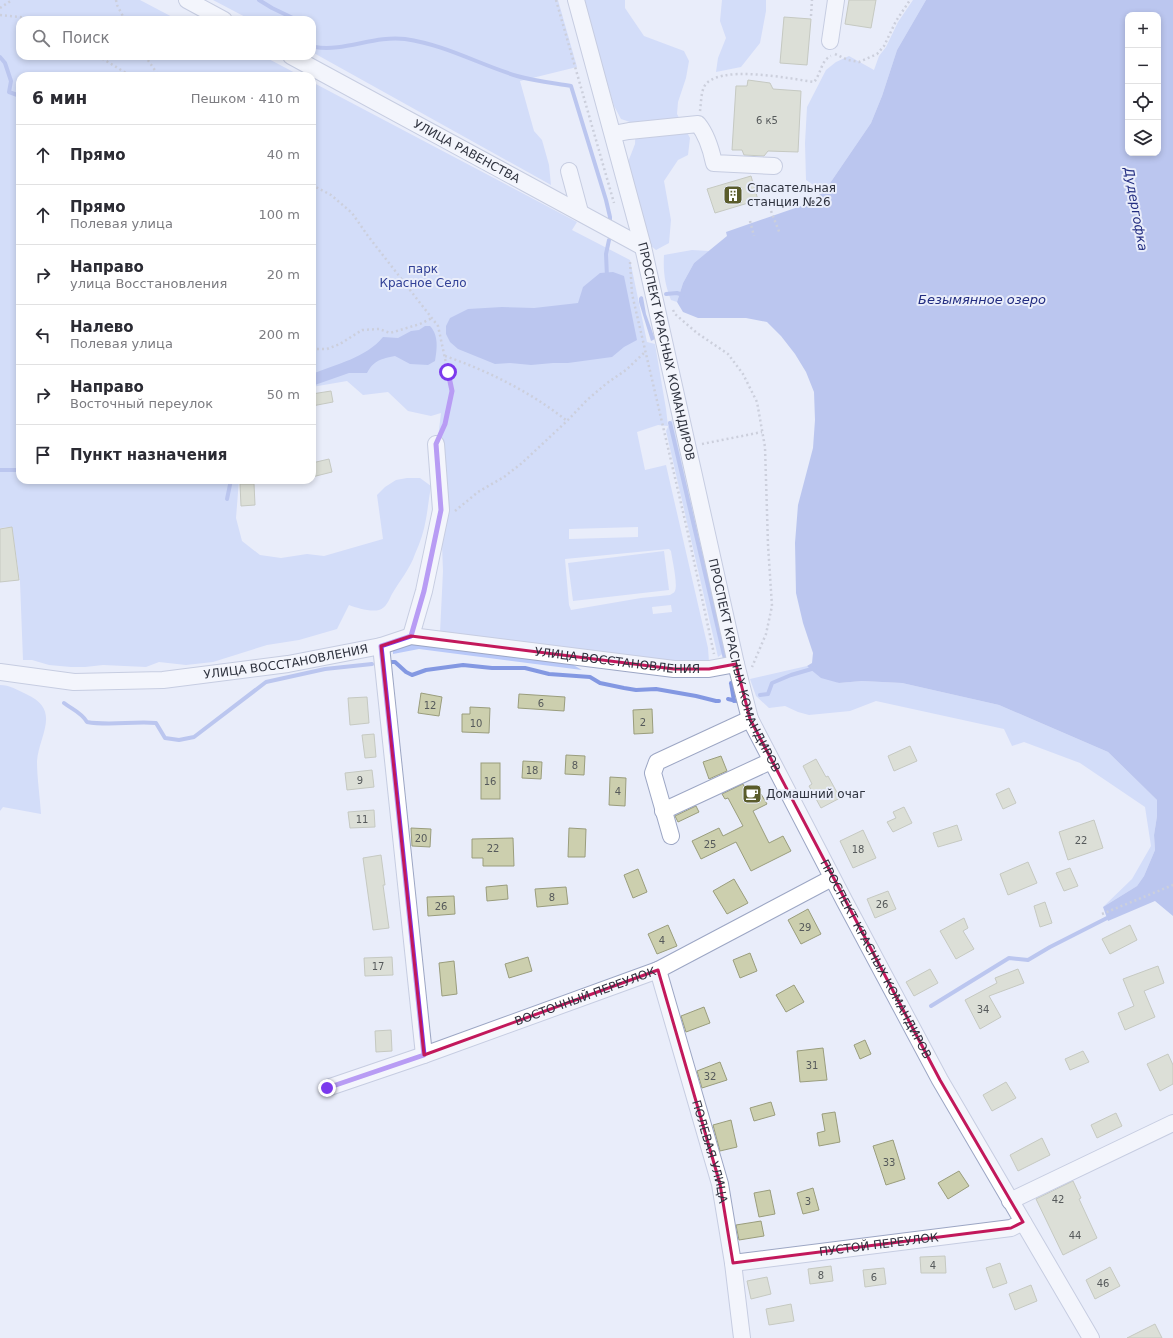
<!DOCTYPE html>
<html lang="ru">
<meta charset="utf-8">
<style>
body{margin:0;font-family:"DejaVu Sans",sans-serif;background:#f7f7f7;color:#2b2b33}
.controls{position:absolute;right:12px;top:12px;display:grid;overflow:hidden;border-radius:8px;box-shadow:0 2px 6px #0003}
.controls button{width:36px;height:36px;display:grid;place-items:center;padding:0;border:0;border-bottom:1px solid #e1e1e2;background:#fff;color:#2b2b33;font:20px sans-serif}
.stop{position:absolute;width:12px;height:12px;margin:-9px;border:3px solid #7c3aed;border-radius:50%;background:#fff}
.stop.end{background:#7c3aed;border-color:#fff;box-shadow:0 1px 4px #0008}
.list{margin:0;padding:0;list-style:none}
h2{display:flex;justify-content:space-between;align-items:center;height:52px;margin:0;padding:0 16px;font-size:17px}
h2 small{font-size:13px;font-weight:400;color:#7c7c81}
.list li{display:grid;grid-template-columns:26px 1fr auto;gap:12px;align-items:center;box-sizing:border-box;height:60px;padding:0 16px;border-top:1px solid #e1e1e2}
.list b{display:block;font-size:15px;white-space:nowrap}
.list p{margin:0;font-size:13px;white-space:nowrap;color:#7c7c81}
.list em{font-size:13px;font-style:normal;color:#7c7c81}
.icon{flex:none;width:22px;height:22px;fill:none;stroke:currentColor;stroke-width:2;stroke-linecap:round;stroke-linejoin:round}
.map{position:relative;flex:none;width:1173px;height:1338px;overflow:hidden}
.search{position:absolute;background:#fff;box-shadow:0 2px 6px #0003;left:16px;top:16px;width:300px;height:44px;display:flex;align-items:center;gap:10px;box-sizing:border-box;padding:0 14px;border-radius:12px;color:#7c7c81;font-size:15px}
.panel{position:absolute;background:#fff;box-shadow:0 2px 6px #0003;left:16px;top:72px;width:300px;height:412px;border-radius:12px}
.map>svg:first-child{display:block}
.green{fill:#b9c9f9;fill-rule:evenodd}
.water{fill:#8398e2;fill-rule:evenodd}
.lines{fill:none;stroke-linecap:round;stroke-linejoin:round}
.stream{stroke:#8398e2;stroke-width:4}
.building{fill:#cccfae;stroke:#9a9d7d}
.minor-casing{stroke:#9ca6c4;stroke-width:18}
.path{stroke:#a8acb9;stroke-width:2.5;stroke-dasharray:2 3;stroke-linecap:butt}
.minor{stroke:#fff;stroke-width:16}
.route{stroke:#7c3aed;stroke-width:5}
.marked{fill:none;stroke:#c2185b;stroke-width:3;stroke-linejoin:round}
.labels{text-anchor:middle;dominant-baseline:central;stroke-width:4;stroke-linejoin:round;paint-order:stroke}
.number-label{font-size:10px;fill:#565a5b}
.street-label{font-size:12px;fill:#2f333f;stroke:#e9edfa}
.poi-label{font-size:12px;fill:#2f333f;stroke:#e9edfa;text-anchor:start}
.park-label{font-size:12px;fill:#314096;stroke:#e9edfa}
.water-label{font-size:13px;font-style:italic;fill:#222d81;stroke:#e9edfa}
</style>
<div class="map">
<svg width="1173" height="1338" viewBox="0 0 1173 1338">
<rect width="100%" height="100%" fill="#e9edfa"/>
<g class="green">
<path d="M0,0H140L178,20H20V56H263L301,76H20V480H239L236,518L242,541L260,555L281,558L307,554L324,556L383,539L377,495L385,487L396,480L407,478H420L431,486C429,497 428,508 426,519C424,531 420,543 415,554C410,569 400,580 392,594C389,600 386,608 379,610C370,612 357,608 349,605L337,629L299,640L267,645L213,662L186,665L159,662L146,667L103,665L85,667H71L49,665L32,660H23L20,582L12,527L0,528Z"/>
<polygon points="213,0 558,0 577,67 520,81 534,131 542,140 549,165 551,185 312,52 312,20 251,20"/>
<polygon points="583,0 625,0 625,8 644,36 684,51 689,61 686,78 678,102 677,114 690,138 688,155 678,160 664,181 671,220 669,243 656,250 651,246 628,162 635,144 636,124 621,119 614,106"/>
<polygon points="722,0 766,0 766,11 760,43 741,67 716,72 718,58 726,38 720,21"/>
<polygon points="913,0 926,0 897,50 882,96 871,123 824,192 806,180 805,143 807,107 826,70 836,62 849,56 874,70 879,56 886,47 898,22"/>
<path d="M312,82L577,222L572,230L630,260L647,342L655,344L666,409L668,426L658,425L637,432L645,470L666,465L708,648L709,662L662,660L440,633L443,571L438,438L441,413L431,416L408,411L388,392L363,395L347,381L312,387ZM638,527V537L569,539V529ZM669,549L671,551C672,559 678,584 675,591C674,593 673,593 670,595L641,598L571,610L569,605L565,559ZM671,605L672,612L653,614L652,607Z"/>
<path d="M692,250L709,251L694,263L683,283L677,302L671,300C665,285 663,272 664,255Z"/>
<polygon points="672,419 725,652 718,657 666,431"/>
<polygon points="664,551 669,590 573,601 568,563"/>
<polygon points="410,641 563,659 582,670 419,649 393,654 393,650"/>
<polygon points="807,666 810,669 839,683 862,681 902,683 999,705 1108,752 1157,800 1157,816 1154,835 1155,850 1144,876 1137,886 1103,907 1132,879 1151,846 1145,807 1080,763 1024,742 1012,746 1004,729 876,701 850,711 809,715 798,712 785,706 769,708 756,696 750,679"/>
<path d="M0,685C9,685 18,690 26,694C62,710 39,735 37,761C37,778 40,797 41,814L3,807L0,811Z"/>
</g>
<g class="water">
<path d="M926,0H1173V916L1155,901L1108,921L1103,907L1137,886L1144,876L1155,850L1154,835L1157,816V800L1108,752L999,705L902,683L862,681L839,683L821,678L810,669L807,666L812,663L813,653L803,623L796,593L795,543L798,505L813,448L815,420L814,392L806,372L795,354L781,336L767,322L746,318H698L683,312L677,302L683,283L694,263L727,236L726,232L801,206L824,192L871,123L882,96L897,50ZM1128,15H1158V153H1128Z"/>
<polygon points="613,272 624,276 637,340 624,347 612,357 568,363 553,363 531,365 510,363 495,364 458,349 450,342 446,334 446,326 450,318 468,309 502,307 534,308 578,303 583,287 600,273"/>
<polygon points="641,296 643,297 646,314 655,339 651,341 639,302 639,298"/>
<path d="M425,326H430C439,335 437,350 435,361L428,365L410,364L395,356C381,359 374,360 367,373H349L312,386V374C336,364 366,358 383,337L398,338L411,331L419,330Z"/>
</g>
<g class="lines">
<g class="stream">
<polyline points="259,0 272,8 297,20"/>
<path d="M312,42L315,47C344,52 375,35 405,39C446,45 478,64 517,76C534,81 553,83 571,86L606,200L610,217V224"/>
<polyline points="0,57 5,63 11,81 9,92 20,96"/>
<polyline points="20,101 20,105"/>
<polyline points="607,277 606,254 609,240"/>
<polyline points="666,294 677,293 683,295"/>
<polyline points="670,423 725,659"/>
<polyline points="0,470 18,470 20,465"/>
<polyline points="227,499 231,480"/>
<polyline points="390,662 395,662 406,672 412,675 426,670 463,665 492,668 525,668 549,674 590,677 600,683 624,688 636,690 656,689 696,696 716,701 719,701"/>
<polyline points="731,683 734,701"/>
<polyline points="760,695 768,694 772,683 791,675 815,668"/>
<polyline points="728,699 741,702"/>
<path d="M64,703C73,710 81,712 87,722C109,726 133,721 156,723L165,738L179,740L194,737L266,682L325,669L372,664"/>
<polyline points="931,1006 1009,958 1028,960 1050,947 1107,918"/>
</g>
</g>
<g class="building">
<polygon points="849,0 876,0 871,28 845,24"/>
<polygon points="784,17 811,19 807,65 780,63"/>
<polygon points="748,80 770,83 773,89 801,91 798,152 768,151 764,156 744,155 742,150 732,150 736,86 747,86"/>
<polygon points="751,176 758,200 715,213 707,189"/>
<polygon points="331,391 333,402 312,406 312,394"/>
<polygon points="329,459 332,472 312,477 312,463"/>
<polygon points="240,484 254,484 255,505 241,506"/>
<polygon points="12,527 19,580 0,582 0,529"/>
<polygon points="421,693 442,697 439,716 418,713"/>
<polygon points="519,694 565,697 564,711 518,708"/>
<polygon points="367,697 369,723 350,725 348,698"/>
<polygon points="470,707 490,708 489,733 462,732 462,714 470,714"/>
<polygon points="652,709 653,733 634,734 633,710"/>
<polygon points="374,734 376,757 365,758 362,735"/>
<polygon points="910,746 917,761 894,771 888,756"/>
<polygon points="566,755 585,756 584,775 565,774"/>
<polygon points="721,756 727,771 709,779 703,762"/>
<polygon points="816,759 826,777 828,776 840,798 821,808 809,786 812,784 803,766"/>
<polygon points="523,761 542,762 541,779 522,778"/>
<rect x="481" y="763" width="19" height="36"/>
<polygon points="372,770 374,787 347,790 345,773"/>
<polygon points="610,777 626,778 625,806 609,805"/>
<polygon points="743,784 747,793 754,789 758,796 761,794 767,804 753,811 769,843 783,836 791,851 751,871 736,842 701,859 692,841 719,828 723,836 743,826 728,798 725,799 722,794"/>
<polygon points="1009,788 1016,803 1003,809 996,794"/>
<polygon points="696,806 699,812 678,822 675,816"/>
<polygon points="904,807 912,823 893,832 887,822 896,818 893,812"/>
<polygon points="374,810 375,827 350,828 348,812"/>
<polygon points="1094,820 1103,848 1068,860 1059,832"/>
<polygon points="957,825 962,840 938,847 933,833"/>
<polygon points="411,828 431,829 430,847 412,846"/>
<polygon points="569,828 586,829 585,857 568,857"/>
<polygon points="863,830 876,858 853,868 840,841"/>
<polygon points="513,838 514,866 483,866 483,858 472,858 472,839"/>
<polygon points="381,855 385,885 383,885 389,928 373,930 363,858"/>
<polygon points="1028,862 1037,883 1008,895 1000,874"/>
<polygon points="1070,868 1078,886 1064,891 1056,873"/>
<polygon points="638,869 647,892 633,898 624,875"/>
<polygon points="734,879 748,903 727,914 713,891"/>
<polygon points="507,885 508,899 487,901 486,887"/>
<polygon points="566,887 568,904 537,907 535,889"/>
<polygon points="888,891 896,909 875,918 867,899"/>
<polygon points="454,896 455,914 428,916 427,897"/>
<polygon points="1045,902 1052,923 1040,927 1034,906"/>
<polygon points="808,909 821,934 801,944 788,920"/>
<polygon points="964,918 968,928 963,931 974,949 956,959 940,931"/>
<polygon points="668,925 677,946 657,954 648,934"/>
<polygon points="1130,925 1137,940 1110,954 1102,939"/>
<polygon points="750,953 757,971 740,978 733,960"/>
<polygon points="392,957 393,975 365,976 364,958"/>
<polygon points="528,957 532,971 509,978 505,964"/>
<polygon points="454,961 457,994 442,996 439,963"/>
<polygon points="1158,966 1164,983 1144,991 1155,1017 1125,1030 1118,1013 1134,1006 1123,979"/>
<polygon points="930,969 938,983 914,996 906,982"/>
<polygon points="1018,969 1024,983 989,996 1001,1017 980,1029 965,1000 997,983 995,978"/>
<polygon points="794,985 804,1002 786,1012 776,995"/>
<polygon points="704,1007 710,1023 686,1032 681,1016"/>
<polygon points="391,1030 392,1051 376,1052 375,1031"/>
<polygon points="865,1040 871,1054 860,1059 854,1045"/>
<polygon points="823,1048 827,1080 800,1082 797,1051"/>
<polygon points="1083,1051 1089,1062 1070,1070 1065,1059"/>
<polygon points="1168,1054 1173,1065 1173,1084 1160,1091 1147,1064"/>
<polygon points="720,1062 727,1080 702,1088 697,1071"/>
<polygon points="1006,1082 1016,1098 992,1111 983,1095"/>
<polygon points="771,1102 775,1115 754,1121 750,1108"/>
<polygon points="835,1112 840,1142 819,1146 817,1133 825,1131 822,1114"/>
<polygon points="1116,1113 1122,1126 1097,1138 1091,1125"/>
<polygon points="731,1120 737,1147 720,1151 713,1125"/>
<polygon points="1042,1138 1050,1155 1018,1171 1010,1155"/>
<polygon points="893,1140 905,1179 886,1185 873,1146"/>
<polygon points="959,1171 969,1186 948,1199 938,1183"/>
<polygon points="1073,1181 1081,1198 1079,1199 1097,1238 1063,1255 1036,1199"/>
<polygon points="813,1188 819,1210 803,1214 797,1193"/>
<polygon points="770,1190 775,1214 759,1217 754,1193"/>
<polygon points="761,1221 764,1236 739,1240 736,1225"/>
<polygon points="945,1256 946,1273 921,1273 920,1257"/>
<polygon points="1000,1263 1007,1283 993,1288 986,1268"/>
<polygon points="831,1266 833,1281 810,1284 808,1269"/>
<polygon points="1110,1267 1120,1286 1095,1299 1086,1280"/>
<polygon points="884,1268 886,1284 865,1287 863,1270"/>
<polygon points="767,1277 771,1294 751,1299 747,1281"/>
<polygon points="1031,1285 1037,1301 1015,1310 1009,1294"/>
<polygon points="791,1304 794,1321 769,1325 766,1309"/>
<polygon points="1155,1324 1162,1338 1127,1338"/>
</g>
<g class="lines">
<g class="minor-casing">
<g id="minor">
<polyline points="187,0 224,20"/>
<path id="s1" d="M576,0L643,247L736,664L750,719L845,902L940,1080L1091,1338"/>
<polyline points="830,41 836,0"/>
<path id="s2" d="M291,56L643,247"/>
<path d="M613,134L629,131L698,124C707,135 711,149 714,163L774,166"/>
<polyline points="569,171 580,212"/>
<polyline points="411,636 424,591 441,510 436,444"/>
<polyline points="381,646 424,1055"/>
<path id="s3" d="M0,672L74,682L163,680L288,664L381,646L411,636L674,669H709L736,664"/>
<polyline points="663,811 771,761"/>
<polyline points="671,836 653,773 657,762 750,719"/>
<path id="s4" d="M658,970L720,1184L733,1263L742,1338"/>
<path id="s5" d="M327,1088L424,1055L658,970L832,878"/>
<polyline points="1010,1201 1173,1123"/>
<path id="s6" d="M733,1263L1011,1228L1023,1222"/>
</g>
</g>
<g class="path">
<polyline points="116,0 117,5 125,20"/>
<polyline points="556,0 614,203"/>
<polyline points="0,8 12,0"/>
<polyline points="0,15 30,18 36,20"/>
<polyline points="811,16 812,0"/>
<polyline points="835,54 848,60 859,62 877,54 884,46 896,21 910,0"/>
<polyline points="98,56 131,76"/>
<polyline points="145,56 159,76"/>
<path d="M700,111C701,104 701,93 704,87C716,63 792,79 814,82C821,74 821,60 831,56"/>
<polyline points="312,185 331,195 352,213 368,236 438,326 452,391 445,425 441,432"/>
<polyline points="771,211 780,234"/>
<polyline points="750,221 754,236"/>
<polyline points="630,262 632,294 687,529 714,654"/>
<polyline points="673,310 675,314 697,333 728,354 743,374 757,402 765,447 768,545 772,606 766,634 752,667"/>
<polyline points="312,349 327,349 340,344 362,330 379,329 390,333 420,324 432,318"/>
<path d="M445,356C488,371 531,392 567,421"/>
<polyline points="702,444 762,432"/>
<polyline points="455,511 478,492 504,477 522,463 567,421 587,400 607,383 626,370 645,352"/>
<polyline points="1102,914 1173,885"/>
</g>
<use href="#minor" class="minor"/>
</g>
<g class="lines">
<polyline class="route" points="327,1088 424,1055 381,646 411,636 424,591 441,510 436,444 445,424 452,391 448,372"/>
</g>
<path d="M0 0H1173V1338H0ZM411,636L674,669H709L736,664L750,719L940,1080L1023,1222L1011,1228L733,1263L720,1184L658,970L424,1055L381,646Z" fill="#e9edfa" fill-opacity=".55" fill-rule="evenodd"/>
<path class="marked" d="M411,636L674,669H709L736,664L750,719L940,1080L1023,1222L1011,1228L733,1263L720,1184L658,970L424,1055L381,646Z"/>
<defs>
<g id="building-square" transform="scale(1)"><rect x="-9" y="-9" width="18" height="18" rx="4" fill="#5a5c2a" stroke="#e9edfa"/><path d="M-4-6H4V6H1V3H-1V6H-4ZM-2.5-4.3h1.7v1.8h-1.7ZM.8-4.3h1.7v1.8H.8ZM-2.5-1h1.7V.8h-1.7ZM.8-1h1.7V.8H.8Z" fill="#fff"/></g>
<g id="cafe-square" transform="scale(1)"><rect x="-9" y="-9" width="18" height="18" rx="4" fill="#5a5c2a" stroke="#e9edfa"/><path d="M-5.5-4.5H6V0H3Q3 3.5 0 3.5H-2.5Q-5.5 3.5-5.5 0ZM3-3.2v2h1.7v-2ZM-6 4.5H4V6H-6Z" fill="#fff"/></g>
</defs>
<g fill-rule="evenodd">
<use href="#building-square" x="733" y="195"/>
<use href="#cafe-square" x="752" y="794"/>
</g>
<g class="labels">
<g class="number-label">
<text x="767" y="120">6 к5</text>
<text x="541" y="703">6</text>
<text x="430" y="705">12</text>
<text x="643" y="722">2</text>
<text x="476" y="723">10</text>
<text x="575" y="765">8</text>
<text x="532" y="770">18</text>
<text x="360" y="780">9</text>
<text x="490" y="781">16</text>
<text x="618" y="791">4</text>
<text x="362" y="819">11</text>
<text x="421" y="838">20</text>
<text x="1081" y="840">22</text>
<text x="710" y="844">25</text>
<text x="493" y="848">22</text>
<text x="858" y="849">18</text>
<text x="552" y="897">8</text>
<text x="882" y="904">26</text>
<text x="441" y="906">26</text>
<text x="805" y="927">29</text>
<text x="662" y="940">4</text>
<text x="378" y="966">17</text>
<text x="983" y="1009">34</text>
<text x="812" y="1065">31</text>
<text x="710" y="1076">32</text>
<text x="889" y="1162">33</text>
<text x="1058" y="1199">42</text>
<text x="808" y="1201">3</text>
<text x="1075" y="1235">44</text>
<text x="933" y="1265">4</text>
<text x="821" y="1275">8</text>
<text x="874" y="1277">6</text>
<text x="1103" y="1283">46</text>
</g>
<g class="street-label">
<text stroke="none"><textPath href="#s2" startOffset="200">УЛИЦА РАВЕНСТВА</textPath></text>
<text stroke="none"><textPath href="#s1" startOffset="363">ПРОСПЕКТ КРАСНЫХ КОМАНДИРОВ</textPath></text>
<text stroke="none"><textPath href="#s3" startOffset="624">УЛИЦА ВОССТАНОВЛЕНИЯ</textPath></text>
<text stroke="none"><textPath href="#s3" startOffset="288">УЛИЦА ВОССТАНОВЛЕНИЯ</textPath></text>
<text stroke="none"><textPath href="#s1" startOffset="687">ПРОСПЕКТ КРАСНЫХ КОМАНДИРОВ</textPath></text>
<text stroke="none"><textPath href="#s1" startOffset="1011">ПРОСПЕКТ КРАСНЫХ КОМАНДИРОВ</textPath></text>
<text stroke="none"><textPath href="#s5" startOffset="274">ВОСТОЧНЫЙ ПЕРЕУЛОК</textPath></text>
<text stroke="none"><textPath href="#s4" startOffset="189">ПОЛЕВАЯ УЛИЦА</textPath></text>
<text stroke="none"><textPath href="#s6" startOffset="147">ПУСТОЙ ПЕРЕУЛОК</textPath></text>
</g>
<g class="poi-label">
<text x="747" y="188">Спасательная<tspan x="747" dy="14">станция №26</tspan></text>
<text x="766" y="794">Домашний очаг</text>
</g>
<g class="park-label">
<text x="423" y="269">парк<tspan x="423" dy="14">Красное Село</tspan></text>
</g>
<g class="water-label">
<text transform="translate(1136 209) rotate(80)">Дудергофка</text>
<text x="982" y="299">Безымянное озеро</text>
</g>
</g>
</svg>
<div class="controls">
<button>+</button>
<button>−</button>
<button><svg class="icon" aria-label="locate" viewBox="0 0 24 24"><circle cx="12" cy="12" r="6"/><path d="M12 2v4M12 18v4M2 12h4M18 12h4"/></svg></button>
<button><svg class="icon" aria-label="layers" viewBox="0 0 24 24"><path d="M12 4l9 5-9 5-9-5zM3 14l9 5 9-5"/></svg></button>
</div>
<div class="stop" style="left:448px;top:372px"></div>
<div class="stop end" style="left:327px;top:1088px"></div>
<div class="search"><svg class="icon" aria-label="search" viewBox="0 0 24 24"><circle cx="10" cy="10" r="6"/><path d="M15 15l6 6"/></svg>Поиск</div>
<section class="panel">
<h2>6 мин<small>Пешком · 410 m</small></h2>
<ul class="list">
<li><svg class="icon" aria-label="ahead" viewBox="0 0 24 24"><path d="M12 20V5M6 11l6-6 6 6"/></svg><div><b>Прямо</b></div><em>40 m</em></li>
<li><svg class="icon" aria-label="ahead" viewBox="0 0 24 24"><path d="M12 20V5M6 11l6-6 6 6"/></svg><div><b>Прямо</b><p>Полевая улица</p></div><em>100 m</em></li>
<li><svg class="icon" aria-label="right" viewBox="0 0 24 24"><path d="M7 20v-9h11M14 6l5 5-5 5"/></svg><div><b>Направо</b><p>улица Восстановления</p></div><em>20 m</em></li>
<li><svg class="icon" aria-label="left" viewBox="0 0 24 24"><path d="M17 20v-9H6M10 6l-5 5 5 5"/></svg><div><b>Налево</b><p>Полевая улица</p></div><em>200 m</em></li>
<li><svg class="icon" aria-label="right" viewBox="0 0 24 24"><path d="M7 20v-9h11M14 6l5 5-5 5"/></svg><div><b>Направо</b><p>Восточный переулок</p></div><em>50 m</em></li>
<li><svg class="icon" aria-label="arrive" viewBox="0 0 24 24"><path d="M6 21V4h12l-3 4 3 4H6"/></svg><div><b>Пункт назначения</b></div></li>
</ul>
</section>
</div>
